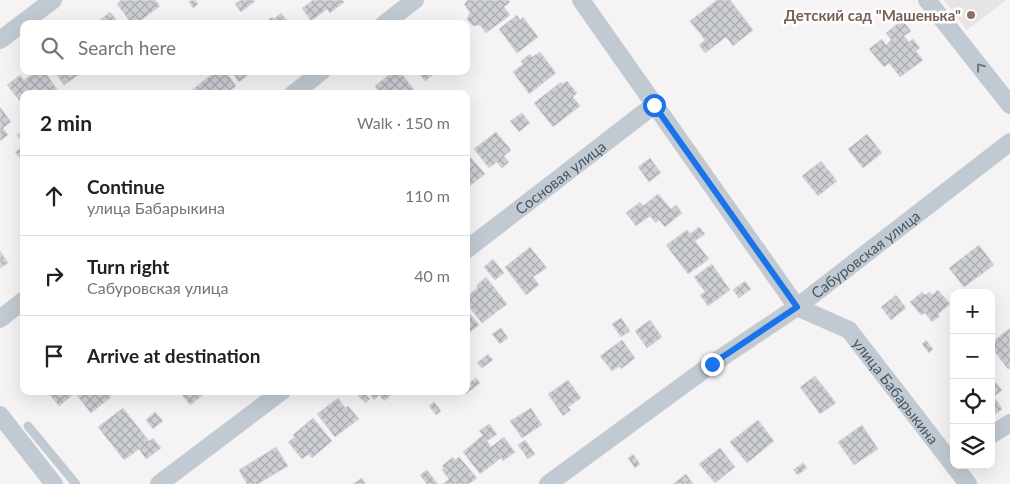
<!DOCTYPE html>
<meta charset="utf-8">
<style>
body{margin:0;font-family:Lato,sans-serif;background:#f2f2f2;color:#202124}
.controls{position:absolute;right:15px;bottom:15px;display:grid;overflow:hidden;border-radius:10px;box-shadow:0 5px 20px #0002}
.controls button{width:45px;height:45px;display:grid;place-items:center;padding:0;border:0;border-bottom:1px solid #e0e0e0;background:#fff;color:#202124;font:25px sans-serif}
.stop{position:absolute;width:15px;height:15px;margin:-11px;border:4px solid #1a73e8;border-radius:50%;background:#fff}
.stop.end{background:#1a73e8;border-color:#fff;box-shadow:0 1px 5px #0008}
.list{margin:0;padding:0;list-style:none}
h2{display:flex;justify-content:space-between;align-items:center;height:65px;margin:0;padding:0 20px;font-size:21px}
h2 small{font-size:16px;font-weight:400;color:#757577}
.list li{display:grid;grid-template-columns:32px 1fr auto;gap:15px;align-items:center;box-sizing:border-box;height:80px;padding:0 20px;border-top:1px solid #e0e0e0}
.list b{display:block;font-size:19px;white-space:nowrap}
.list p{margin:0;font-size:16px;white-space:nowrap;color:#757577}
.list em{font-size:16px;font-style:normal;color:#757577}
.icon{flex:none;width:28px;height:28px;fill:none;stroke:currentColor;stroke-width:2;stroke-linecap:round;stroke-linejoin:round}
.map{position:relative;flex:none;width:1010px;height:484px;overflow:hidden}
.search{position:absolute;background:#fff;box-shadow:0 5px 20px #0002;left:20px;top:20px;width:450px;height:55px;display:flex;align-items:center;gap:12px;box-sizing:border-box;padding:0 18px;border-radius:10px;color:#757577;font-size:19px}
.panel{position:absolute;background:#fff;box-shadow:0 5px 20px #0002;left:20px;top:90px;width:450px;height:305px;border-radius:10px}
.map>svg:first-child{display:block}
.education{fill:#e6e4e5}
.building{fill:url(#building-cross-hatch);stroke:#d7d9de}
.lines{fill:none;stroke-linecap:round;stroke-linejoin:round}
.lane{stroke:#c1cad2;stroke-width:9}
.street{stroke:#c1cad2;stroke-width:18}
.oneway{stroke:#6e7983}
.route{stroke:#1a73e8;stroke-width:6}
.education-dot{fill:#8d6e63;stroke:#fff;stroke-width:2}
.labels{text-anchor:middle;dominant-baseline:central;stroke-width:5;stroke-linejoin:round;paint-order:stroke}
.education-label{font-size:15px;font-weight:bold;fill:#785e54;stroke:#fff;text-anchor:end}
.street-label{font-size:15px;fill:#4a5661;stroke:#fff}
</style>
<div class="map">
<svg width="1010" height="484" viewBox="0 0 1010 484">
<defs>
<pattern id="building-cross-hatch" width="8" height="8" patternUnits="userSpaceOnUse" patternTransform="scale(1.25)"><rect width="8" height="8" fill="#cdcfd5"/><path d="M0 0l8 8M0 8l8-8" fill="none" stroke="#a8abb0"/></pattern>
</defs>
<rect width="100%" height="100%" fill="#f5f3f3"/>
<polygon class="education" points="944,0 1006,0 967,30"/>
<g class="building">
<polygon points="121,0 155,0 160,6 136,24 132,24 117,4"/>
<polygon points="192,0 195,0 198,4 193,8 189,2"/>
<polygon points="241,0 254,0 255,1 241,12 235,4"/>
<polygon points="313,0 342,0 344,2 330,13 327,9 311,21 302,8"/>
<polygon points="468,0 508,0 510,2 504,7 510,15 486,33 480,25 473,26 467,19 470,12 464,4"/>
<polygon points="717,0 730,0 753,30 733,46 726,37 705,53 699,45 705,40 690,21"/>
<polygon points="110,12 120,24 95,24"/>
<polygon points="281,13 290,24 263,24 272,17 274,19"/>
<polygon points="517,15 520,20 523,17 538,37 517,53 499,29"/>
<polygon points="902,20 911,31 904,36 909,42 913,39 920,48 916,51 923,60 900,77 889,63 884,67 869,49 882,39 886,45 891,40 886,33"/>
<polygon points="540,52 556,73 529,94 513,72 523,64 521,61 530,54 532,57"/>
<polygon points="36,71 44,71 57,89 51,94 24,94 24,106 7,85 20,75 24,80"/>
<polygon points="54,71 84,71 64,85"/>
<polygon points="216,71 225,71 236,86 226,94 187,94"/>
<polygon points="231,71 244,71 247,76 239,82"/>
<polygon points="394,71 400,71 414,90 409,94 381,94 375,86"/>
<polygon points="417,71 438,71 425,81"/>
<polygon points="567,81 577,93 573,97 580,106 553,127 534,103 561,82 563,84"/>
<polygon points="0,107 11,122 3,128 8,135 0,141"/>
<polygon points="522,113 530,123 519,132 510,121"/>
<polygon points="24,130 24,144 17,135"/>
<polygon points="496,132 511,150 504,156 509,162 502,168 497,162 489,168 474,149"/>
<polygon points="867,134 882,153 863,168 848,149"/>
<polygon points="24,146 24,163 15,152"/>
<polygon points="466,152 485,174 466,189"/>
<polygon points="650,158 661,173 649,182 638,167"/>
<polygon points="821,161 837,181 818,196 802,176"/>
<polygon points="658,194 671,209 676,205 682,213 665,227 659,220 656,223 650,216 636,226 626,213 640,202 643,206"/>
<polygon points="699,227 705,234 695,241 709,259 688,274 666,245 687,230 690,234"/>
<polygon points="979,245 994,265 964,287 949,268"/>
<polygon points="530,247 547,268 533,277 539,285 526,295 505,267"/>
<polygon points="0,251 8,263 0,268"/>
<polygon points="493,259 504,273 495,280 484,267"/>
<polygon points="712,264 730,290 708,306 700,295 705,292 694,277"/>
<polygon points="486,277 507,304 482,323 466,303 466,297 478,288 476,286"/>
<polygon points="745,281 751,289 739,298 733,290"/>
<polygon points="938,290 950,304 938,314 940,316 932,322 925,313 921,315 910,302 922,292 925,295 930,292 932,295"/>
<polygon points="896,295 906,308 891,320 881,307"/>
<polygon points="466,309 479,325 466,335"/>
<polygon points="621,318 630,331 621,337 612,324"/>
<polygon points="650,320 662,337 647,348 635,331"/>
<polygon points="501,328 508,338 500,344 492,334"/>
<polygon points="1010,328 1010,368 1008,369 991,347 991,343"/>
<polygon points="622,340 635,358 621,369 619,366 612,371 600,356"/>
<polygon points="926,340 933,349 929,353 922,344"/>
<polygon points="488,354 493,360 482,368 477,363"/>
<polygon points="815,376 836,403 820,414 800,387"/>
<polygon points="991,377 1002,390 991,399"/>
<polygon points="476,378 480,383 466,394 465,391 466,391 466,385"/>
<polygon points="568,380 581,398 568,407 571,410 563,416 548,394"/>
<polygon points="54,391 106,391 111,397 91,413 75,393 59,406 50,395"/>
<polygon points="179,391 208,391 190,405"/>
<polygon points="367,391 396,391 384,401 379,395 374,400"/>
<polygon points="363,392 370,399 366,403 358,396"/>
<polygon points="338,398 345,408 348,406 359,419 335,437 317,414"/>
<polygon points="996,399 1002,409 994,415 991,412 991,402"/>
<polygon points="434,402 441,411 436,415 429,406"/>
<polygon points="123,408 149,441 153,438 161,448 146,459 139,449 124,460 98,427"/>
<polygon points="531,408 542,425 522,438 510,421"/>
<polygon points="155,412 163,421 153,429 146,420"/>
<polygon points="313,418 332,441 312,458 309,454 302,459 288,442 295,437 293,435"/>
<polygon points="758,420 774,441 747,463 730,442"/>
<polygon points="489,424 497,434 487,441 491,447 504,437 515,452 503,461 501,458 480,474 463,452 483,435 479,431"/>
<polygon points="862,425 878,449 854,465 838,442"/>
<polygon points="525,440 535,454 528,459 518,445"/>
<polygon points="276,447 288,466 258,484 247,484 239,470"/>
<polygon points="720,448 735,467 715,483 699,464"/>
<polygon points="633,454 640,464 635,468 628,458"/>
<polygon points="453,457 455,460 459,457 477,478 469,484 443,484 449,479 442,470 444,468 442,466"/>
<polygon points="803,463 807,468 798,475 793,470"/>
<polygon points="427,470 438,484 427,484 420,475"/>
<polygon points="686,474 693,484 673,484"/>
<polygon points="362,478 366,484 353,484"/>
</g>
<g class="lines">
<polyline class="lane" points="28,426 76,484"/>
<g class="street">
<path id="s1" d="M581,0L797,307L849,330L968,484"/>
<polyline points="927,0 1010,105"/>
<polyline points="384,24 415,0"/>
<polyline points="0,40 53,0"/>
<polyline points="293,94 322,71"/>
<path id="s2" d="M466,250L654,105"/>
<polyline points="0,319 24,300"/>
<polyline points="0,415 54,484"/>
<polyline points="991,435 1010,423"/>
<polyline points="159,484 282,391"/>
<path id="s3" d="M548,484L712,364L797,307L1010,142"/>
</g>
</g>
<defs><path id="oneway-chevron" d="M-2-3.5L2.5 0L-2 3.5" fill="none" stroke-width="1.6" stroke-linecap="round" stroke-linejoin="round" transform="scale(1.25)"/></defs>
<use class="oneway" href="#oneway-chevron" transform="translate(980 67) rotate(-128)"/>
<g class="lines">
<polyline class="route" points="654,105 797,307 712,364"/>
</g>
<circle class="education-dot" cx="971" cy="15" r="5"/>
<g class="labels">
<g class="education-label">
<text x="961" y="15">Детский сад "Машенька"</text>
</g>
<g class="street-label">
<text stroke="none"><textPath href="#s2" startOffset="119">Сосновая улица</textPath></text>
<text stroke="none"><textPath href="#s3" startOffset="392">Сабуровская улица</textPath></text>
<text stroke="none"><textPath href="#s1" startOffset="509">улица Бабарыкина</textPath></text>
</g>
</g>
</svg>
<div class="controls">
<button>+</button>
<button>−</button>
<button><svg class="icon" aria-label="locate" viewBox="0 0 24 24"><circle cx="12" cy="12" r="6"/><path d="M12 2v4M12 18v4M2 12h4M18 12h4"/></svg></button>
<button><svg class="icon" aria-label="layers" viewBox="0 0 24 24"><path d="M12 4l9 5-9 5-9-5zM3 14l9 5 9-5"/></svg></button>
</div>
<div class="stop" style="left:654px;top:105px"></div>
<div class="stop end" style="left:712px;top:364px"></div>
<div class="search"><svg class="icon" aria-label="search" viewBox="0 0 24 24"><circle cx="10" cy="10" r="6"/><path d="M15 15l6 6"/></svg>Search here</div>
<section class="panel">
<h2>2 min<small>Walk · 150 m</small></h2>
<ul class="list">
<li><svg class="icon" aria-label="ahead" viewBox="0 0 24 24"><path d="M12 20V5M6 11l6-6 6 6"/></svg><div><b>Continue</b><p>улица Бабарыкина</p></div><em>110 m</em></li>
<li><svg class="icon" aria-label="right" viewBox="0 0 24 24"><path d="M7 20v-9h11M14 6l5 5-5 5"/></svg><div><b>Turn right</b><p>Сабуровская улица</p></div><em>40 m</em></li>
<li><svg class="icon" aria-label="arrive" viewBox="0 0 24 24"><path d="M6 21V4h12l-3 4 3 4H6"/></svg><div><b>Arrive at destination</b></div></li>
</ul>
</section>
</div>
